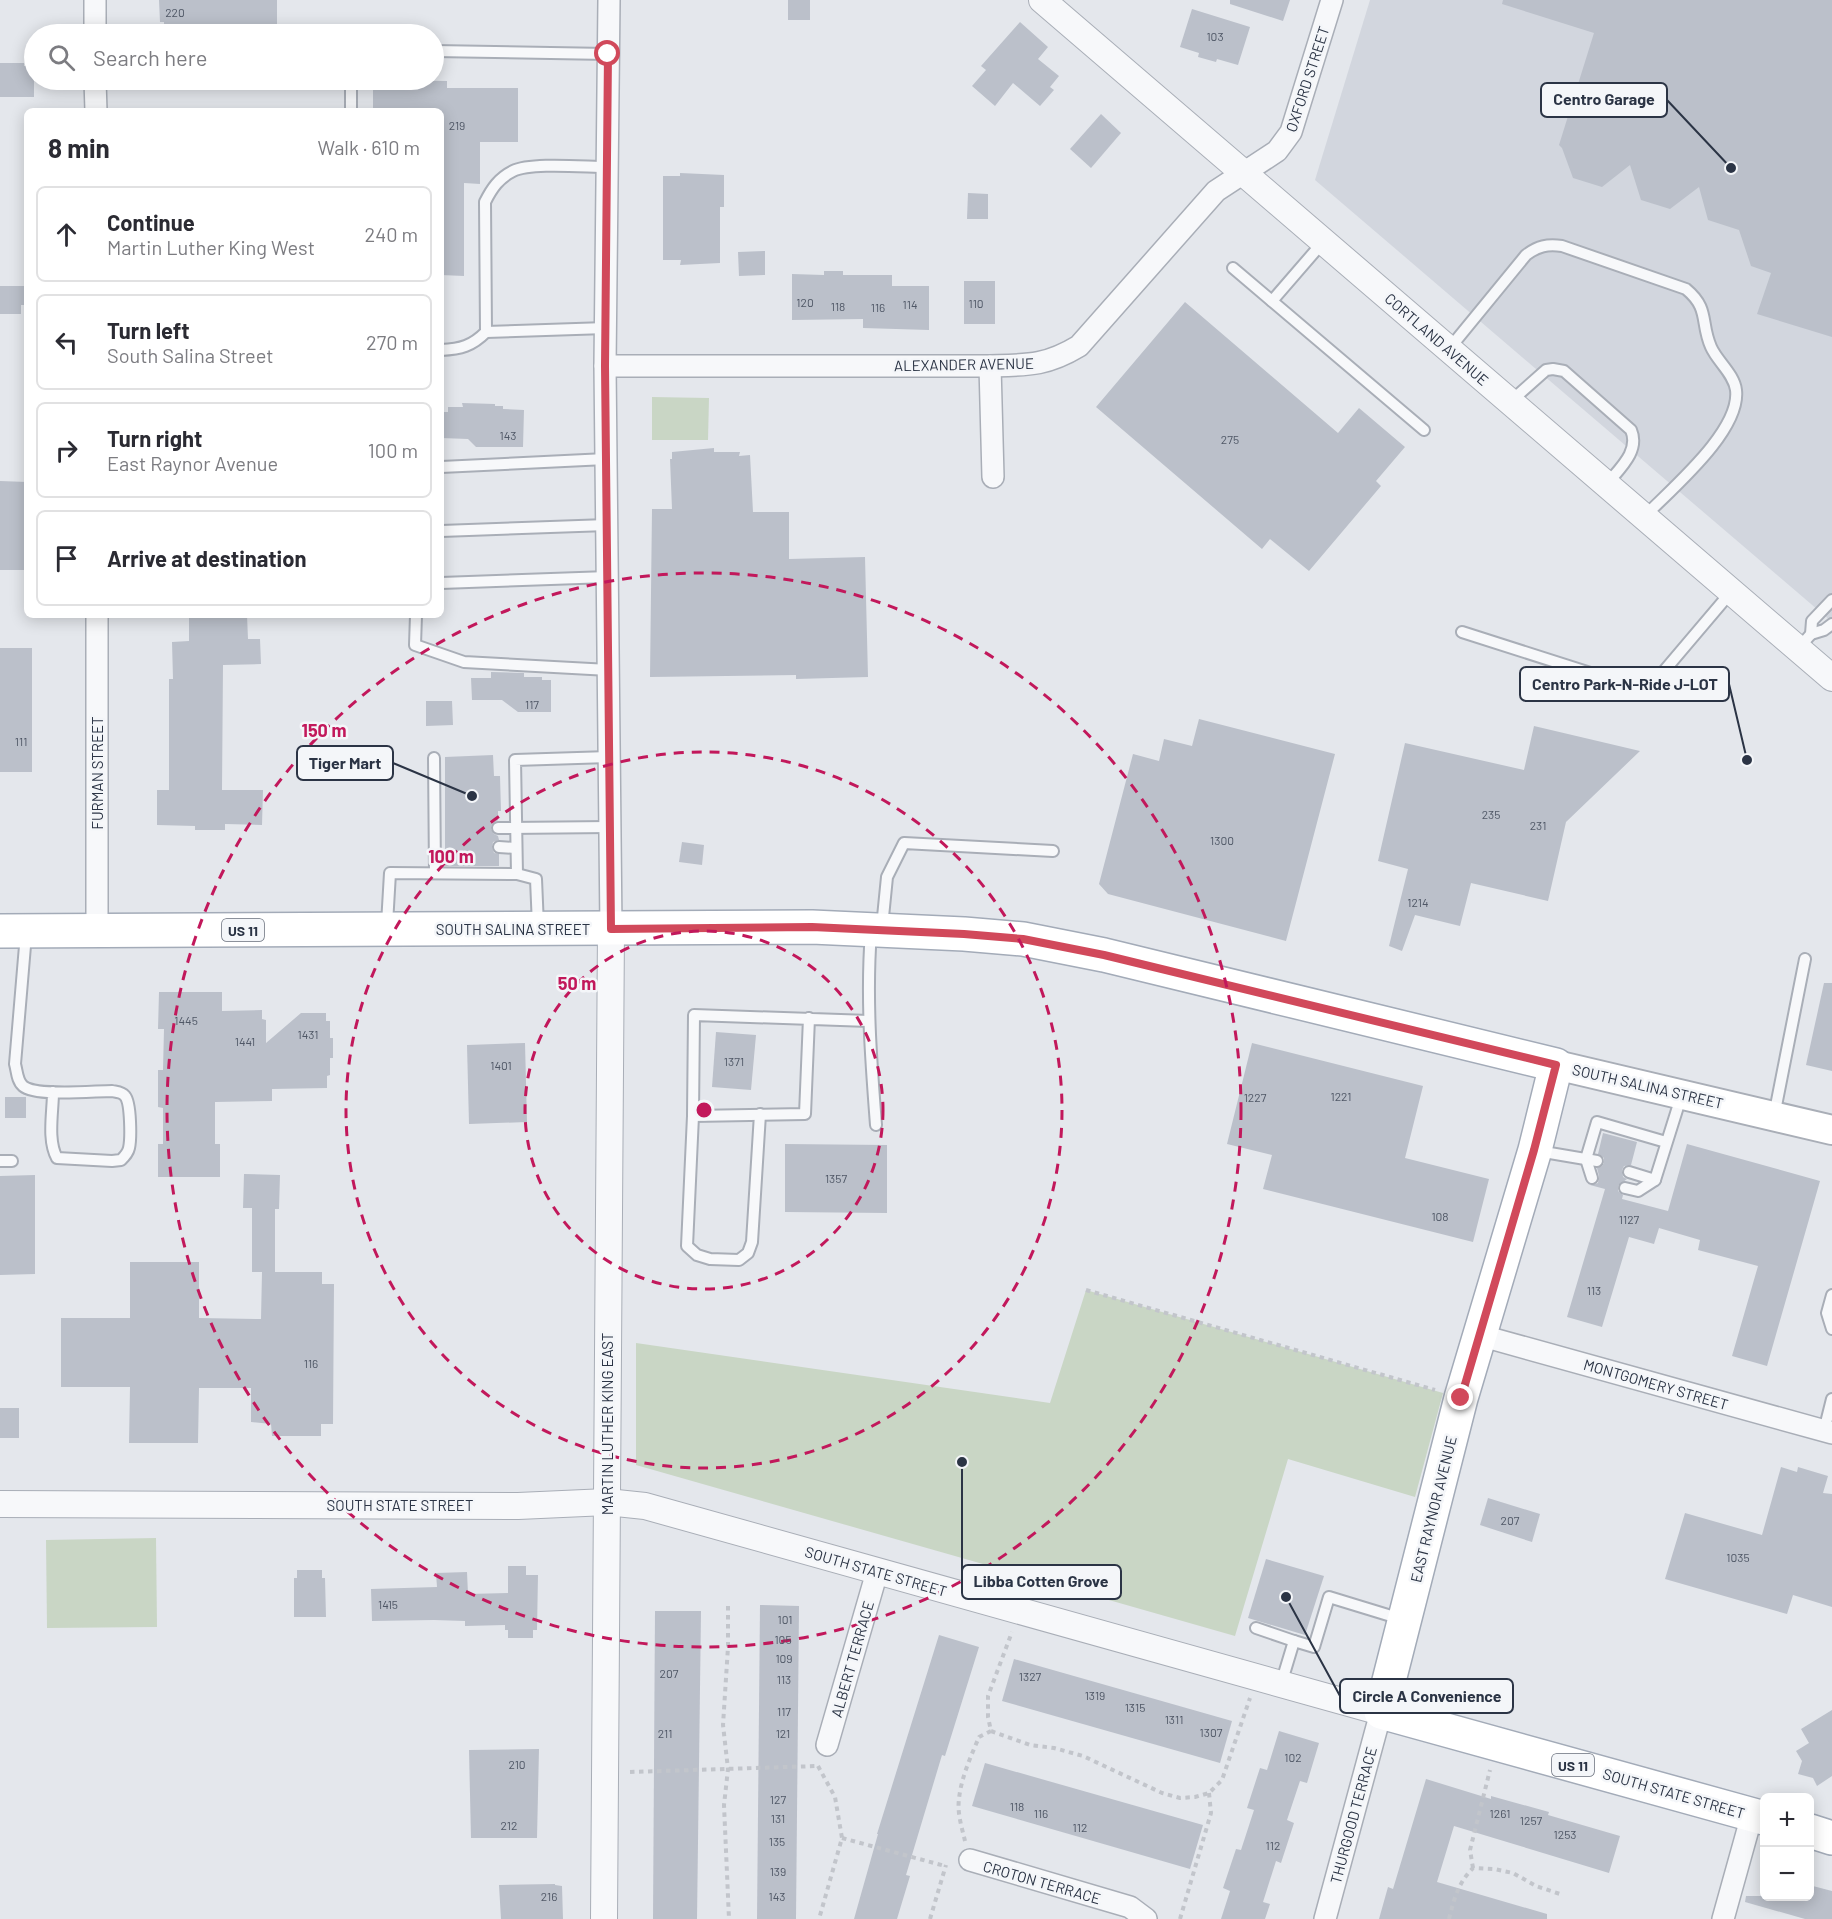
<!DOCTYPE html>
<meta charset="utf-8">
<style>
body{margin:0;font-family:Barlow,sans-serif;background:#f2f2f3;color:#2b2b33}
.controls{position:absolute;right:18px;bottom:18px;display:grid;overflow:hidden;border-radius:9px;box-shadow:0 3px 15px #0003}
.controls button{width:54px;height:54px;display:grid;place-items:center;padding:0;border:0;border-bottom:2px solid #e1e1e2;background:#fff;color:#2b2b33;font:30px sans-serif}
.stop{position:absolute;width:18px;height:18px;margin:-14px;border:4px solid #d1495b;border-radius:50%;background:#fff}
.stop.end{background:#d1495b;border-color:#fff;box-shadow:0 2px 6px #0008}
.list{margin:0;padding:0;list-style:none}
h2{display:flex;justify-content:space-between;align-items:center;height:78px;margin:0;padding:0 24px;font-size:26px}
h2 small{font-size:20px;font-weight:400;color:#7c7c81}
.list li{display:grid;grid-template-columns:39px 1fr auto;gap:18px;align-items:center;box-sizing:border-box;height:96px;margin:0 12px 12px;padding:0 12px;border:2px solid #e1e1e2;border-radius:9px}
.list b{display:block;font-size:22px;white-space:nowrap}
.list p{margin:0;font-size:20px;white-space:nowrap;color:#7c7c81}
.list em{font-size:20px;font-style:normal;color:#7c7c81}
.icon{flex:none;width:33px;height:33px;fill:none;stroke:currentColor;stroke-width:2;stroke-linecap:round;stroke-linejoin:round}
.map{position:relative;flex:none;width:1832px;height:1919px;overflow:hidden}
.search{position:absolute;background:#fff;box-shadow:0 3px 15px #0003;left:24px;top:24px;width:420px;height:66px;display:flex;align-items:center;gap:15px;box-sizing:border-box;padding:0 21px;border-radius:33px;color:#7c7c81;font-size:22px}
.panel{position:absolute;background:#fff;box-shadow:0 3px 15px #0003;left:24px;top:108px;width:420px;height:510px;border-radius:9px}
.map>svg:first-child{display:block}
.built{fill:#d2d6de}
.green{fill:#c9d6c5}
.building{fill:#bbc0ca}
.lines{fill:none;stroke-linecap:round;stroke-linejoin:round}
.service-casing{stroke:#a9aeb7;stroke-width:14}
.minor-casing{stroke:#a9aeb7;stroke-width:24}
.tertiary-casing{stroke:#a9aeb7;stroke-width:28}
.secondary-casing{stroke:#a9aeb7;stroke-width:32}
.primary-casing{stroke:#a3abb8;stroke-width:36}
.path{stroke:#c2c5cb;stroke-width:4;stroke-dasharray:4.5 4.5;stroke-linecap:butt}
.service{stroke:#f7f8fa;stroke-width:10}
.minor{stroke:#f7f8fa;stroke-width:21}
.tertiary{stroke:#f7f8fa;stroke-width:26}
.secondary{stroke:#fff;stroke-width:28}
.primary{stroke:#fff;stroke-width:33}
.route{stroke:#d1495b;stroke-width:8}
.ring{fill:none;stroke:#c2185b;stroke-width:3;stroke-dasharray:10 8}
.labels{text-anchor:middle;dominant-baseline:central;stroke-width:5;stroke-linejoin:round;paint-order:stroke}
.number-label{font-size:12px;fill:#4f5766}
.shield{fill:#f4f6f9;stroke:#676e7b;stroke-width:1.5}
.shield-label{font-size:14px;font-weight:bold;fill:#2b3445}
.street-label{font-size:15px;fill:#2b3445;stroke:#f4f6f9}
.centre{fill:#c2185b;stroke:#f4f6f9;stroke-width:3}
.ring-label{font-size:18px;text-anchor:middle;font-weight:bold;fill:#c2185b;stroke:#f4f6f9;stroke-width:5;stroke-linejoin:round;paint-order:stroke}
.leader{fill:none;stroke:#2b3445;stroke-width:2}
.callout-dot{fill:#2b3445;stroke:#f4f6f9;stroke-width:2}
.callout{fill:#f4f6f9;stroke:#2b3445;stroke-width:2}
.callout-label{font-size:16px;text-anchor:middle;font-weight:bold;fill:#2b3445}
</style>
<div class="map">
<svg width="1832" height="1919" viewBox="0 0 1832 1919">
<rect width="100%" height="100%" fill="#e4e7ec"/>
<polygon class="built" points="1370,0 1832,0 1832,622 1315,180"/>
<g class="green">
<polygon points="652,397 709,398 708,440 652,440"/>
<polygon points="1086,1290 1443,1393 1415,1497 1288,1459 1235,1636 636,1465 636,1343 1050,1403"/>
<polygon points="156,1538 157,1627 47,1628 46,1540"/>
</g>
<g class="building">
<polygon points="159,0 277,0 277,27 252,27 252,24 202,26 202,34 184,34 183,24 164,24 164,22 160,22"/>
<rect x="788" y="0" width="22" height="20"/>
<polygon points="1230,0 1290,0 1283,21 1230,4"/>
<polygon points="1503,0 1832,0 1832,337 1757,314 1771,273 1751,266 1739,230 1708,220 1699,187 1670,209 1641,200 1630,165 1602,187 1573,178 1562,148 1559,145 1594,33 1502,4"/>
<polygon points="1192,9 1250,27 1238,65 1217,59 1216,62 1198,57 1199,53 1180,47"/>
<polygon points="1020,22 1048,47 1038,59 1059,76 1050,87 1054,90 1040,106 1013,83 995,106 972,86 986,70 981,66"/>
<polygon points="0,63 24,63 24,66 34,66 34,97 0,97"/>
<polygon points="373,80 447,81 447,88 518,88 518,142 480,142 480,184 464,183 464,276 441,275 441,111 373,111"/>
<polygon points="1101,114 1121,133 1091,168 1070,149"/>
<polygon points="680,173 724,175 724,207 720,207 720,263 680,265 681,260 663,260 663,176 680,176"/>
<polygon points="968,193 988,194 988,219 967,219"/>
<polygon points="765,251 765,275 739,276 738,252"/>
<polygon points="824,271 843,271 843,275 892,275 892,286 929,286 929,330 863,328 863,319 792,320 792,274 824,275"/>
<rect x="964" y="281" width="31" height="43"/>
<polygon points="0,286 27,286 27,305 21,305 21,314 0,314"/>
<polygon points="1185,302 1338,433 1359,408 1405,447 1376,481 1381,486 1309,571 1270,539 1262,549 1096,407"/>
<polygon points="462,403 495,404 495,406 503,406 503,409 524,410 523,447 476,447 468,439 441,438 441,412 448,412 448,407 463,407"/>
<polygon points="714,448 714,452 740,452 739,456 750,455 753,512 789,512 789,559 865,557 868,677 796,679 796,675 650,677 652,509 672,509 670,459 672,459 672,452"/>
<polygon points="0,481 27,482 27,570 0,570"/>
<polygon points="189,615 247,615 248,639 260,639 261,664 223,665 222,790 263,790 262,825 225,824 225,830 195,830 195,826 157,825 157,790 169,790 169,679 173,679 172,642 189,641"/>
<rect x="0" y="648" width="32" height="124"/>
<polygon points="491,672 524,673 524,677 542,677 542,680 551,680 551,712 518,712 502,700 472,700 471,678 491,678"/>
<polygon points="426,701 452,701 453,725 426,726"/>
<polygon points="1199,719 1335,754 1286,941 1108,894 1099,884 1133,754 1159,761 1164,739 1192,746"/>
<polygon points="1534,726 1640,751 1566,822 1548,901 1471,883 1460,926 1415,915 1402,951 1389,946 1408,869 1378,861 1405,743 1524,770"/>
<polygon points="493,755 494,776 500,776 501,811 498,811 498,820 492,824 491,829 494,834 498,836 499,840 493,842 492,847 494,853 499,854 499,866 445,866 445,757"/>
<polygon points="682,842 704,845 702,865 679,862"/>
<polygon points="1824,983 1832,983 1832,1071 1806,1065"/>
<polygon points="159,992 222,992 222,1011 262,1010 262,1019 266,1020 266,1043 301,1013 326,1013 326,1021 330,1021 330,1038 333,1038 333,1058 330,1058 330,1075 327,1076 327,1088 272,1089 272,1101 215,1102 215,1144 220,1144 220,1177 158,1177 158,1144 163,1144 163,1108 158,1107 158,1070 163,1070 164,1029 158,1029"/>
<polygon points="716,1032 756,1035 751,1090 712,1087"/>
<polygon points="525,1043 527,1122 469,1124 467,1045"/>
<polygon points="1252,1043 1423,1086 1405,1158 1489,1179 1473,1242 1263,1189 1272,1155 1227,1144"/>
<rect x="5" y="1097" width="21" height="21"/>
<polygon points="1603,1133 1637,1142 1631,1165 1624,1166 1622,1170 1623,1177 1627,1179 1618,1186 1618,1191 1623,1195 1622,1199 1668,1211 1687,1144 1820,1181 1767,1366 1732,1356 1758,1266 1698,1250 1700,1240 1659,1228 1654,1244 1629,1237 1602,1327 1567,1317 1605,1189 1590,1185 1598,1183 1599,1176 1597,1168 1602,1166 1604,1163 1604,1158 1598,1154"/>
<polygon points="785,1144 887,1145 887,1213 785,1212"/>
<polygon points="244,1174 280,1175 279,1209 275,1209 275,1272 322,1272 322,1284 334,1284 333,1424 321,1424 321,1436 272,1436 271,1424 251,1422 251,1388 199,1388 198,1443 129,1443 130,1387 61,1387 61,1318 130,1318 130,1262 199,1262 199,1318 261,1319 262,1272 252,1272 252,1208 243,1208"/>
<polygon points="35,1175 35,1274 0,1275 0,1176"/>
<rect x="0" y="1408" width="19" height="30"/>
<polygon points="1781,1467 1797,1472 1798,1467 1828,1476 1823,1493 1832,1494 1832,1607 1793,1595 1787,1614 1665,1579 1685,1513 1762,1535"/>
<polygon points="1488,1498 1540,1514 1532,1542 1480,1525"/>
<polygon points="1266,1559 1324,1576 1305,1635 1248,1618"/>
<polygon points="508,1566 526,1566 526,1575 538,1575 537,1630 533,1630 533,1638 508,1638 508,1630 505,1630 505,1625 465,1626 465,1621 434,1620 372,1621 371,1589 437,1587 436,1573 467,1572 468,1594 508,1593"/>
<polygon points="297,1570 322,1570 322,1578 325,1578 326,1617 294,1617 294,1578 297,1578"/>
<polygon points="760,1605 799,1606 796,1919 757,1919"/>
<polygon points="655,1611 701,1611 697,1919 653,1919"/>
<polygon points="939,1635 979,1647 945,1756 942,1755 906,1875 910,1876 897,1919 854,1919 878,1834 877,1834"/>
<polygon points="1014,1659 1232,1721 1220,1763 1002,1701"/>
<polygon points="1832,1710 1832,1776 1817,1786 1813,1778 1798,1774 1802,1761 1796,1751 1809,1743 1801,1729"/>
<polygon points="1279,1731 1319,1743 1307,1783 1300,1781 1287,1820 1294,1823 1281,1863 1276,1861 1263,1902 1270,1904 1265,1919 1221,1919 1230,1891 1223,1888 1236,1849 1241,1850 1254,1810 1247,1808 1260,1768 1267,1770"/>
<polygon points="539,1749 537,1838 471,1838 469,1750"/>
<polygon points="985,1763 1203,1825 1190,1869 972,1806"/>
<polygon points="1426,1779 1491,1799 1491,1796 1549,1812 1548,1815 1620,1836 1609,1873 1454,1826 1437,1882 1547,1914 1547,1919 1379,1919 1388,1887 1393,1889"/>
<polygon points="555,1884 555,1885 562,1886 563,1919 501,1919 499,1885"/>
<polygon points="1809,1885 1832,1891 1832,1919 1805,1919 1745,1902 1746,1896 1809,1896"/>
</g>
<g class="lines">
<g class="service-casing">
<g id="service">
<polyline points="434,51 608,54"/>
<polyline points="351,80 351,111"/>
<polyline points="1233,268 1424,430"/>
<polyline points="1272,301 1323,242"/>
<polyline points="486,332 606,328"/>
<path d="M1449,349L1526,255C1538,246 1547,244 1562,246L1686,289C1710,309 1700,322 1711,347C1717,361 1734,374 1736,390C1741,431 1671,489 1644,517"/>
<path d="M441,350C461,349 472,346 486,332L485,202C492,188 499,178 513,171C531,162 585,167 607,167"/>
<path d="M1510,402L1546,370L1553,369L1564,371L1631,430C1640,451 1620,468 1607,484"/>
<polyline points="441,467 606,459"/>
<polyline points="441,531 607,525"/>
<polyline points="441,583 608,577"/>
<polyline points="416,615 415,645 464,662 609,670"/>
<polyline points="1462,632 1631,686 1643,688 1653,684 1731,592"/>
<polyline points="1811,634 1824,630 1832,624"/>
<polyline points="1798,649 1811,634 1812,621 1832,600"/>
<polyline points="434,758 435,873"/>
<polyline points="498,828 610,827"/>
<polyline points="499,847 516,848"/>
<polyline points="517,874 536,879 538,926"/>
<polyline points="387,924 390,873 517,874 515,760 609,757"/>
<polyline points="882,927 887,877 904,843 1053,851"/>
<path d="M871,932C866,997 871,1060 876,1125"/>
<path d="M26,934L15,1064C17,1071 17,1081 23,1086C36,1097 94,1091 112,1091C117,1092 122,1092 125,1096C131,1103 131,1139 129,1148C128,1153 125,1156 121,1160L112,1161L57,1158C47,1140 53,1112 53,1092"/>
<polyline points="809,1018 805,1114 693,1116 694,1015 869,1021"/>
<polyline points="693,1116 687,1246 697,1255 710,1259 739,1260 748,1253 752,1242 760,1114"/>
<polyline points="1774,1116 1805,959"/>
<polyline points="1538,1151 1597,1161"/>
<polyline points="0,1161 12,1161"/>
<polyline points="1629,1172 1655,1180 1682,1094"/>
<polyline points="1592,1178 1586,1159 1597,1122 1666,1142"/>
<polyline points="1625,1188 1638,1191 1655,1180"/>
<polyline points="1832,1295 1827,1313 1832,1329"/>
<polyline points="1824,1431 1832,1399"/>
<polyline points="1256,1628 1294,1641"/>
<polyline points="1281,1684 1294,1641 1314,1647 1329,1597 1401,1619"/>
</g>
</g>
<g class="minor-casing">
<g id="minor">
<polyline points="95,0 95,34"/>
<polyline points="609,0 605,366 611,929"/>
<polyline points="95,80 96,111"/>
<path d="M605,366H990C1027,365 1046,366 1079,346L1216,191L1277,151L1291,132L1332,0"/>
<polyline points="990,366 993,477"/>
<polyline points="97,615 97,931"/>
<polyline points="1479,1335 1832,1433"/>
<polyline points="827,1745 877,1572"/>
<polyline points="970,1860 1130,1907 1146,1919"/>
<polyline points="1325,1919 1381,1712"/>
<polyline points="1723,1919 1752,1815"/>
</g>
</g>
<g class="tertiary-casing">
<g id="tertiary">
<polyline points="1042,0 1832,678"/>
<polyline points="0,1504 518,1506 607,1502 645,1506 1381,1712"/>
<polyline points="604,1919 611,929"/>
</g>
</g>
<g class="secondary-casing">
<polyline id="secondary" points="1556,1065 1832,1130"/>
</g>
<g class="primary-casing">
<g id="primary">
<polyline points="0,931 812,927 964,934 1023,939 1104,955 1556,1065 1535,1150 1461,1398 1381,1712 1764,1818"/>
<polyline points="1810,1831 1832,1838"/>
</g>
</g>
<g class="path">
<polyline points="1086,1290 1435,1390"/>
<polyline points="728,1606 728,1647 723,1725 728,1769 724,1805 729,1919"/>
<polyline points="991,1731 1030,1745 1054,1748 1083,1756 1162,1793 1180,1798 1195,1797 1209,1793 1222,1780 1250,1698"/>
<polyline points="818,1766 835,1797 842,1838 819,1919"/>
<polyline points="630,1772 818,1766"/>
<polyline points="842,1838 945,1866"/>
<path d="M965,1841C962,1828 957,1813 959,1799C961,1778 971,1756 979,1737L991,1731L988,1717V1696L1012,1632"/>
<polyline points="1473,1868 1470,1850 1490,1770"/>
<polyline points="930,1919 946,1865"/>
<polyline points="1180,1919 1211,1813 1209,1793"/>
<path d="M1449,1919C1454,1899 1458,1883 1473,1868L1494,1869L1513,1873L1536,1886L1563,1895"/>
</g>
<use href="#service" class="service"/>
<use href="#minor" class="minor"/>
<use href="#tertiary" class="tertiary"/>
<use href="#secondary" class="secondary"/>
<use href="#primary" class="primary"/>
</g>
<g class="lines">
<polyline class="route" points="608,54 605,366 611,929 812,927 964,934 1023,939 1104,955 1556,1065 1534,1150 1461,1398"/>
</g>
<g class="ring">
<circle cx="704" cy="1110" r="179"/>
<circle cx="704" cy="1110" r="358"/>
<circle cx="704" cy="1110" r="537"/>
</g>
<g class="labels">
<g class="number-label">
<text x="175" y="12">220</text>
<text x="1215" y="36">103</text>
<text x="457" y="125">219</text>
<text x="805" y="302">120</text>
<text x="976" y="303">110</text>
<text x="910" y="304">114</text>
<text x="838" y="306">118</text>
<text x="878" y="307">116</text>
<text x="508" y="435">143</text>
<text x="1230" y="439">275</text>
<text x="532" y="704">117</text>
<text x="21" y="741">111</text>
<text x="1491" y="814">235</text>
<text x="1538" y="825">231</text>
<text x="1222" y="840">1300</text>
<text x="1418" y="902">1214</text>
<text x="186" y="1020">1445</text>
<text x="308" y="1034">1431</text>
<text x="245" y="1041">1441</text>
<text x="734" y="1061">1371</text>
<text x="501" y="1065">1401</text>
<text x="1341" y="1096">1221</text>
<text x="1255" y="1097">1227</text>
<text x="836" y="1178">1357</text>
<text x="1440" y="1216">108</text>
<text x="1629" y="1219">1127</text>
<text x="1594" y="1290">113</text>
<text x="311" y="1363">116</text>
<text x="1510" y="1520">207</text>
<text x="1738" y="1557">1035</text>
<text x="388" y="1604">1415</text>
<text x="785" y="1619">101</text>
<text x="783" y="1639">105</text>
<text x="784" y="1658">109</text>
<text x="669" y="1673">207</text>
<text x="1030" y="1676">1327</text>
<text x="784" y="1679">113</text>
<text x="1095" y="1695">1319</text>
<text x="1135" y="1707">1315</text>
<text x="784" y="1711">117</text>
<text x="1174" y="1719">1311</text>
<text x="1211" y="1732">1307</text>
<text x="665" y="1733">211</text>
<text x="783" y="1733">121</text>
<text x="1293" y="1757">102</text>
<text x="517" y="1764">210</text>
<text x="778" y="1799">127</text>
<text x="1017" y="1806">118</text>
<text x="1041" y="1813">116</text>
<text x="1500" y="1813">1261</text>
<text x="778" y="1818">131</text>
<text x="1531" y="1820">1257</text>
<text x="509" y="1825">212</text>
<text x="1080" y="1827">112</text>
<text x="1565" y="1834">1253</text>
<text x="777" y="1841">135</text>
<text x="1273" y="1845">112</text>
<text x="778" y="1871">139</text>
<text x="549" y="1896">216</text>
<text x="777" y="1896">143</text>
</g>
<g class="shield">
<rect x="222" y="919" width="42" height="22" rx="4.5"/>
<rect x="1552" y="1754" width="42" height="22" rx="4.5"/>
</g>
<g class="shield-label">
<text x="243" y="930">US 11</text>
<text x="1573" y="1765">US 11</text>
</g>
<g class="street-label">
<text transform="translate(1307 79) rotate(-72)">OXFORD STREET</text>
<text transform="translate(1437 339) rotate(41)">CORTLAND AVENUE</text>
<text transform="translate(964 364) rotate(-1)">ALEXANDER AVENUE</text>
<text transform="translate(97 773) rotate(-90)">FURMAN STREET</text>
<text x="513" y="929">SOUTH SALINA STREET</text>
<text transform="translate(1648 1086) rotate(13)">SOUTH SALINA STREET</text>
<text transform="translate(1656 1384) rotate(16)">MONTGOMERY STREET</text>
<text transform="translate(607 1424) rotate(-90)">MARTIN LUTHER KING EAST</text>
<text x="400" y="1505">SOUTH STATE STREET</text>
<text transform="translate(1433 1509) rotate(-76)">EAST RAYNOR AVENUE</text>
<text transform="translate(876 1571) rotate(16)">SOUTH STATE STREET</text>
<text transform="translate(852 1659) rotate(-74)">ALBERT TERRACE</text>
<text transform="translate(1674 1793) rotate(16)">SOUTH STATE STREET</text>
<text transform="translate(1353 1815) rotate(-75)">THURGOOD TERRACE</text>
<text transform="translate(1042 1882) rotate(16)">CROTON TERRACE</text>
</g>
</g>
<circle cx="704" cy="1110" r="9" class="centre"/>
<g class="ring-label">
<text x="324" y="737">150 m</text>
<text x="451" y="863">100 m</text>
<text x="577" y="990">50 m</text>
</g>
<path class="leader" d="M1731 168L1667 100M1747 760L1729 684M472 796L393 763M962 1462L962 1582M1286 1597L1340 1696"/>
<g class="callout-dot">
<circle cx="1731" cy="168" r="6"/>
<circle cx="1747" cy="760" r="6"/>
<circle cx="472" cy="796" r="6"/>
<circle cx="962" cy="1462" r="6"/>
<circle cx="1286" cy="1597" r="6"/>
</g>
<g class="callout">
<rect x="1541" y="83" width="126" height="34" rx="6"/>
<rect x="1520" y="667" width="209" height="34" rx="6"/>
<rect x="297" y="746" width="96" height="34" rx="6"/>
<rect x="962" y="1565" width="159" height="34" rx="6"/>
<rect x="1340" y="1679" width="173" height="34" rx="6"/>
</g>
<g class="callout-label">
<text x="1604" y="105">Centro Garage</text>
<text x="1625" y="690">Centro Park-N-Ride J-LOT</text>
<text x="345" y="769">Tiger Mart</text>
<text x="1041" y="1587">Libba Cotten Grove</text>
<text x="1427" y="1702">Circle A Convenience</text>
</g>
</svg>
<div class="controls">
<button>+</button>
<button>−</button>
</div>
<div class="stop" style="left:608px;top:54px"></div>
<div class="stop end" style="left:1461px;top:1398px"></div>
<div class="search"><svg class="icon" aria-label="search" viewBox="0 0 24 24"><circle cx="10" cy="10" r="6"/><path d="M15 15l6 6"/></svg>Search here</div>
<section class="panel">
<h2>8 min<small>Walk · 610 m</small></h2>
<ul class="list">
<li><svg class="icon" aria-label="ahead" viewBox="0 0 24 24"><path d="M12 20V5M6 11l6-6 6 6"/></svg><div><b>Continue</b><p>Martin Luther King West</p></div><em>240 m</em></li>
<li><svg class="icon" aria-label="left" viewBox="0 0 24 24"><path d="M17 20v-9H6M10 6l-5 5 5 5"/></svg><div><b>Turn left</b><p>South Salina Street</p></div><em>270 m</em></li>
<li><svg class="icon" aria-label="right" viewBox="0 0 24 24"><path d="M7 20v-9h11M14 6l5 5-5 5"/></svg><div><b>Turn right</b><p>East Raynor Avenue</p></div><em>100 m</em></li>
<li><svg class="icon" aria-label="arrive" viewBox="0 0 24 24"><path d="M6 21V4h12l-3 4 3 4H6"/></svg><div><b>Arrive at destination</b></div></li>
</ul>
</section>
</div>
